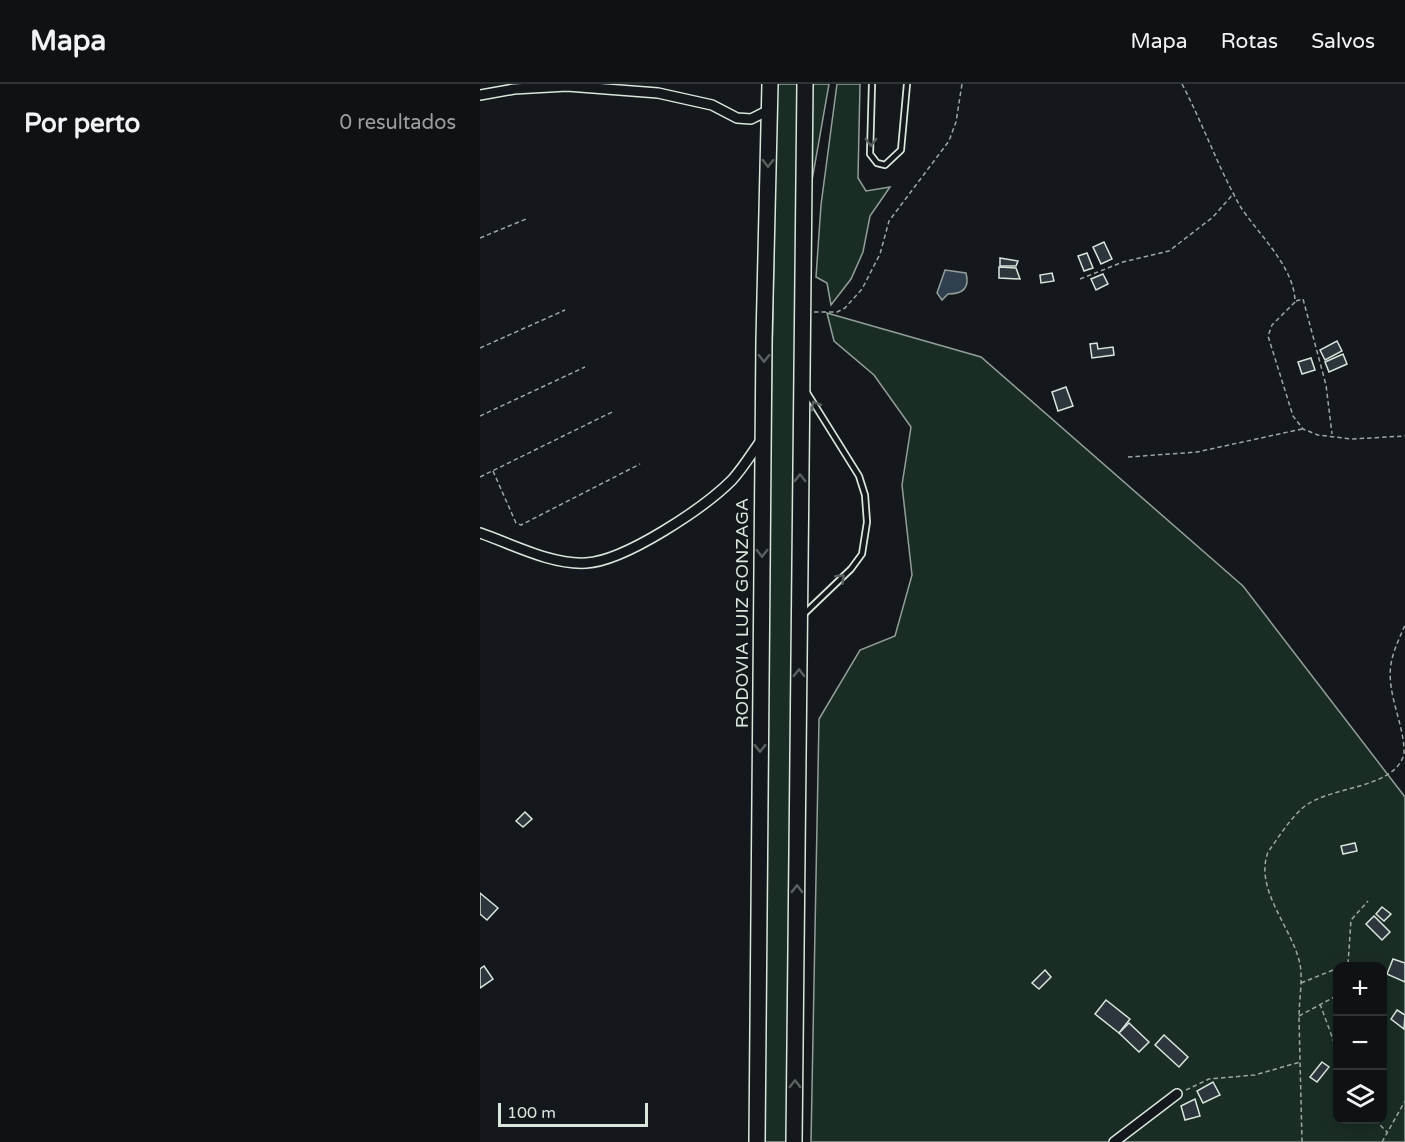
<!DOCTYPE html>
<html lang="pt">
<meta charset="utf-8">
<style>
body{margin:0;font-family:"Varela Round",sans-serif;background:#181b1e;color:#f1f3f6}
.controls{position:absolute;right:18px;bottom:18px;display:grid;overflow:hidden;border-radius:12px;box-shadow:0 3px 15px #0003}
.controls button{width:54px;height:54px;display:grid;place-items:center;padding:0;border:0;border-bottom:2px solid #2f3234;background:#0f1215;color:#f1f3f6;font:30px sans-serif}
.scale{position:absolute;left:18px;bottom:15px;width:150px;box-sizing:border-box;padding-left:6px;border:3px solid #d8e6dc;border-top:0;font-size:16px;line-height:21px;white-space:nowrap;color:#d8e6dc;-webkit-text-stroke:4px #14181c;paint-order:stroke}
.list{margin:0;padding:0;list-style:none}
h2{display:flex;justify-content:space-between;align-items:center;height:78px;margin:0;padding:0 24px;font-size:26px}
h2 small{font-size:20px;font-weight:400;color:#9b9ea0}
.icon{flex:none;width:33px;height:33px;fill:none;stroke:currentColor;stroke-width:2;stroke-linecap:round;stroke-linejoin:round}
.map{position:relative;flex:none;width:925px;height:1058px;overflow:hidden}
header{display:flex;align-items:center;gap:36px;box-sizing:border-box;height:84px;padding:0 30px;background:#0f1215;border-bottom:2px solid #2f3234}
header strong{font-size:28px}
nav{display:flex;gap:33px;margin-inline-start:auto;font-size:21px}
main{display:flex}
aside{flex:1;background:#0f1215}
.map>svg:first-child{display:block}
.green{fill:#1a2d24;stroke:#939e99;stroke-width:1.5;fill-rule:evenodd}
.water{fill:#2f3f4d;stroke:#939e99;stroke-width:1.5}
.building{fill:#2c363c;stroke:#d8e6dc;stroke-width:1.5}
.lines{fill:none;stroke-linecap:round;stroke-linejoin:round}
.service-casing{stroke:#d8e6dc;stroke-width:8}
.minor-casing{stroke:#d8e6dc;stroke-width:12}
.trunk-casing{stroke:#d8e6dc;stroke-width:18}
.path{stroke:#9da8a2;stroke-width:1.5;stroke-dasharray:4.5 3;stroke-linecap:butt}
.service{stroke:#14181c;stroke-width:4.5}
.minor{stroke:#14181c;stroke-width:9}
.trunk{stroke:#14181c;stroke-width:15}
.oneway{stroke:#59605f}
.labels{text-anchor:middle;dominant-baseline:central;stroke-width:4.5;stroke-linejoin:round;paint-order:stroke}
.street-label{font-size:18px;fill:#d8e6dc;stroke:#14181c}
</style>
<header>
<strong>Mapa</strong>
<nav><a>Mapa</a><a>Rotas</a><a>Salvos</a></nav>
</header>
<main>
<aside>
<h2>Por perto<small>0 resultados</small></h2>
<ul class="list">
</ul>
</aside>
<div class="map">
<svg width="925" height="1058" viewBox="0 0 925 1058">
<rect width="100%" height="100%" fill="#14181c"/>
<g class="green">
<polygon points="297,0 349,0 331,102 309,1058 278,1058"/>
<polygon points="357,0 380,0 378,94 386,107 410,103 390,132 383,168 371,195 351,221 347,199 336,193 341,121"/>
<path d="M347,229L501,273L763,502L925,713V1058H331L339,635L380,566L415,552L432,491L422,401L431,343L394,291L354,257ZM858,882H902V1036H858Z"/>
</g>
<path class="water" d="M465,186L486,189C490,204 483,210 468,210L462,216L457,209Z"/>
<g class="building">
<polygon points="624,158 632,175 621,180 613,163"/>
<polygon points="607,169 613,184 604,187 598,172"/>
<polygon points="520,174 538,177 536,182 520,182"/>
<polygon points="519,183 536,184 540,195 519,194"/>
<polygon points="572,189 574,197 561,199 560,191"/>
<polygon points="623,190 628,200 616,206 611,195"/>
<polygon points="857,257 862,267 845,276 840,266"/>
<polygon points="617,259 618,265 633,263 634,271 612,274 610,260"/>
<polygon points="863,270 867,280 849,288 845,278"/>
<polygon points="831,274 835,286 822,290 818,278"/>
<polygon points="586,303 593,322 578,327 572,308"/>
<polygon points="45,728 52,735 43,743 36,737"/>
<polygon points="875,759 877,767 863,770 861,762"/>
<polygon points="0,809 18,824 7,836 0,830"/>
<polygon points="902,823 911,830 904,837 896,830"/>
<polygon points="894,832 910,848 902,856 886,840"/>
<polygon points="913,875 925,879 925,898 907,890"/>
<polygon points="4,882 13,895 0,904 0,885"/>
<polygon points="565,886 571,893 559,905 552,899"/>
<polygon points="626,916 650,935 639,949 615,930"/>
<polygon points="917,926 925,931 924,945 911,935"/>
<polygon points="649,939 669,958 659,968 639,949"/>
<polygon points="684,951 708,973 699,983 675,961"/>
<polygon points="842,978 849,983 837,998 830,993"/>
<polygon points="733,998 740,1011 723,1019 717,1007"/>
<polygon points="715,1015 720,1032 705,1036 701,1022"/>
</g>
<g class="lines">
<g class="service-casing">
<g id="service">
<polyline points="392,0 390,70 397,79 405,81 421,66 427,0"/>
<polyline points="323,531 371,485 382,470 387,438 385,411 379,392 326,307"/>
</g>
</g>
<g class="minor-casing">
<g id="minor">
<polyline points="0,11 34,5 87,2 178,9 232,21 257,34 271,35 287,27"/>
<path d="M0,449C32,460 71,481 106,479C145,477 224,424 252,396C263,384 272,369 282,355"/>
<polyline points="634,1058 697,1010"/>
</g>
</g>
<g class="trunk-casing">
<g id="trunk">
<polyline points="277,1058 284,256 290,0"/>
<polyline points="314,1058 325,0"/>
</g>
</g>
<g class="path">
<path d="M702,0C723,40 738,83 760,122C777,149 815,183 815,218L792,241L788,252L813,332L823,345L838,351L872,355L925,352"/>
<polyline points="0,154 46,135"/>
<polyline points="600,195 643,178 689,167 733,133 754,109"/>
<polyline points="816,217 823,215 846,301 852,350"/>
<polyline points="334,228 357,228 365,224 382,205 400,170 409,137 469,57 476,38 482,0"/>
<polyline points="0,264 85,226"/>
<polyline points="0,332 105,283"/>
<polyline points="648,373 717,368 822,345"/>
<polyline points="13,387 36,439 41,441 160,380"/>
<polyline points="0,393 132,328"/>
<polyline points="861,882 868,880 871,836 888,817"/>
<polyline points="821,899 858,884"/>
<polyline points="840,920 858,969"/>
<polyline points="819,932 858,911"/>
<polyline points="706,1006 729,995 775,991 820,978"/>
<polyline points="895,1036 907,1048"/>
<path d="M822,1058C821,1017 820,976 819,934C819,916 823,897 820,880C812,843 774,806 788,768C799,753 810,734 825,722C851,702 915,705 924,670C925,641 906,610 911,580C913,567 920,553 925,541"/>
<polyline points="902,1058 925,1017"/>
</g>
<use href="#service" class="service"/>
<use href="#minor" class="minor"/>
<use href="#trunk" class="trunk"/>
</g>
<defs><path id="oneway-chevron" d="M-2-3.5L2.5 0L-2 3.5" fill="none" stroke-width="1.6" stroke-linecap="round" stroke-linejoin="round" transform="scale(1.5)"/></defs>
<g class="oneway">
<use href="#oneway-chevron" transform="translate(391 58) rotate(91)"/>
<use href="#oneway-chevron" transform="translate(288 79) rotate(91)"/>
<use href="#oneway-chevron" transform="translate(284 274) rotate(91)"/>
<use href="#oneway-chevron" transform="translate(335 321) rotate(-121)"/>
<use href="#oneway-chevron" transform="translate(320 394) rotate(-90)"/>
<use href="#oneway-chevron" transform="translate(282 469) rotate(90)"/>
<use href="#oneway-chevron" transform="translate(361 494) rotate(-44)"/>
<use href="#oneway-chevron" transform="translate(319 589) rotate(-89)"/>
<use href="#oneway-chevron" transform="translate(280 664) rotate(90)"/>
<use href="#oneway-chevron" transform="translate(317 805) rotate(-89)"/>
<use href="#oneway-chevron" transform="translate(315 1000) rotate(-89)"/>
</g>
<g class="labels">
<g class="street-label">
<text transform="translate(262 529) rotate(-90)">RODOVIA LUIZ GONZAGA</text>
</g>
</g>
</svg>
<div class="controls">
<button>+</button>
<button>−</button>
<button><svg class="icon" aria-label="layers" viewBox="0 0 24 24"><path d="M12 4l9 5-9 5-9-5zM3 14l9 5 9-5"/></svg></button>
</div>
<div class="scale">100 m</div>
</div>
</main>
